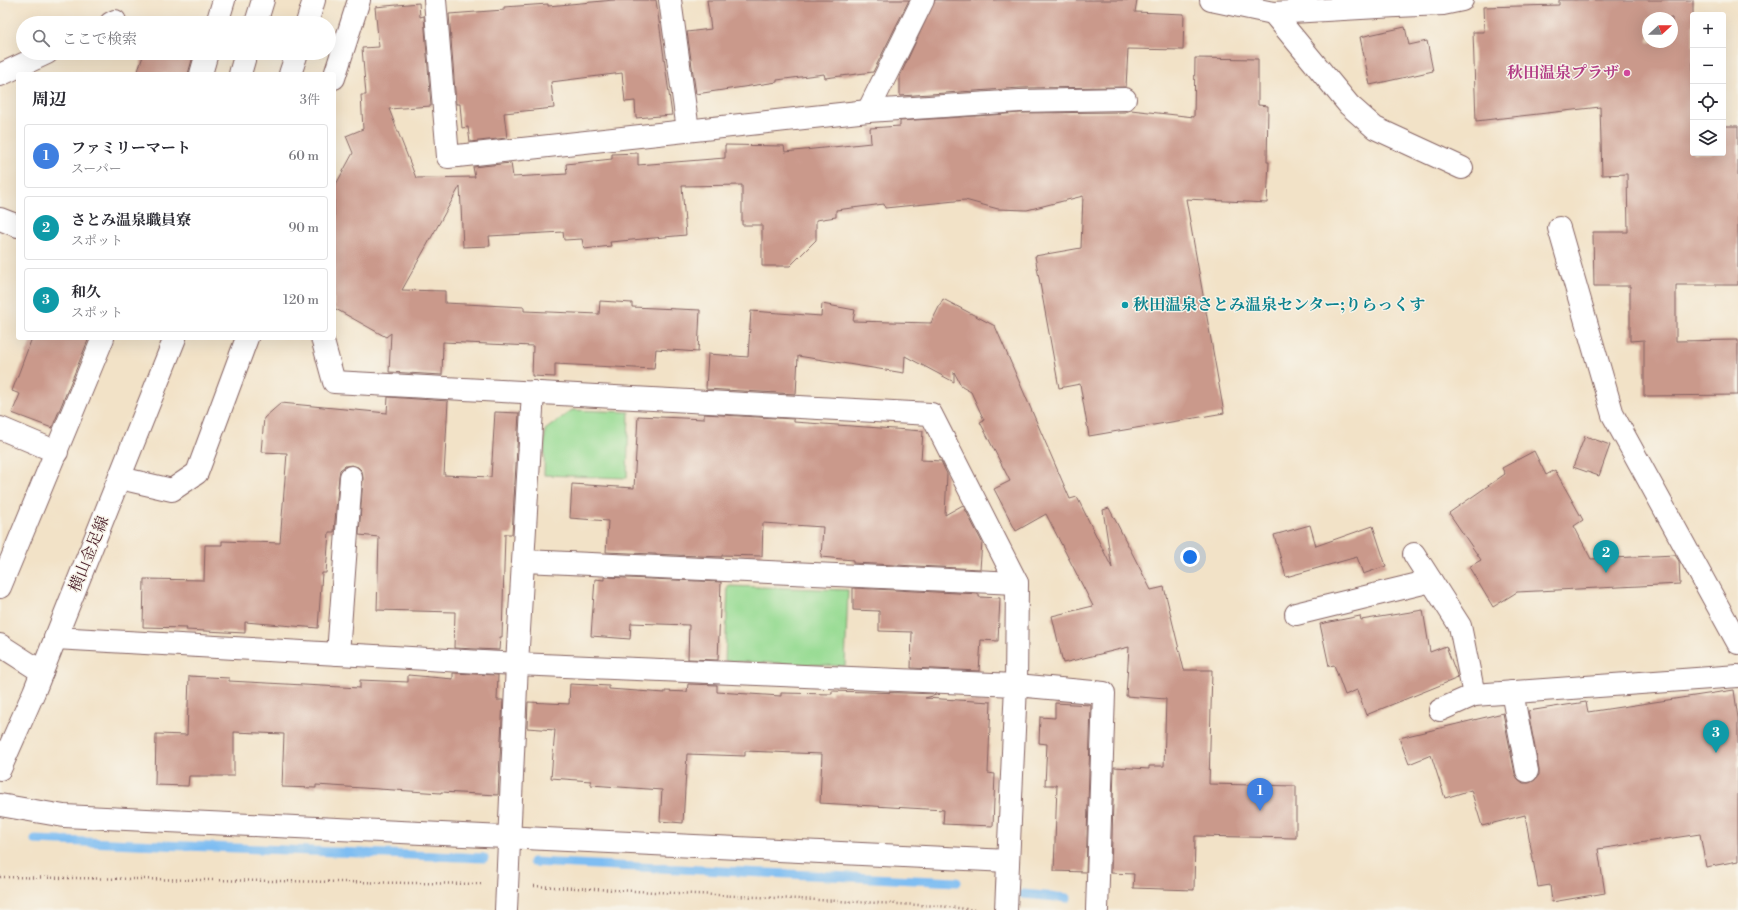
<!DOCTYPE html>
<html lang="ja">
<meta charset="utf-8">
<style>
body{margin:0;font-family:"Libre Bodoni","Noto Serif JP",serif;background:#f2f2f3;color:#2b2b33}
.controls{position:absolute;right:12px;top:12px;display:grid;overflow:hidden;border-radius:4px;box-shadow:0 4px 16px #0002}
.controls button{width:36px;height:36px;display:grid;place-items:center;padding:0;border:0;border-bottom:1px solid #e1e1e2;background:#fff;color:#2b2b33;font:20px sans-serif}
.compass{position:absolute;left:1642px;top:12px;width:36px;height:36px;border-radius:50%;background:#fff;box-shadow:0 4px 16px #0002;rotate:69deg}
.you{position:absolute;left:1190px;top:557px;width:14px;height:14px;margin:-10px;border:3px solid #fff;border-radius:50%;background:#1a73e8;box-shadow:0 0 0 6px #1a73e833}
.badge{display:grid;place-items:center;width:26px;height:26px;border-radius:50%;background:#0b8043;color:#fff;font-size:13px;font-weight:700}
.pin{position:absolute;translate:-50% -33px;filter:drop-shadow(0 1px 2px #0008)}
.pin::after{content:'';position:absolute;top:21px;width:14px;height:12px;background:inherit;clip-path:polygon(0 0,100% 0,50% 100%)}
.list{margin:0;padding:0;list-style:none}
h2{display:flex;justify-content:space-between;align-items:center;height:52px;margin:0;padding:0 16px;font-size:17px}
h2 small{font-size:13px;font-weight:400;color:#7c7c81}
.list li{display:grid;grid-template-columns:26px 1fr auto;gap:12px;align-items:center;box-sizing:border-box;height:64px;margin:0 8px 8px;padding:0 8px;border:1px solid #e1e1e2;border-radius:4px}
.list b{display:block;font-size:15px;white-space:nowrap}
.list p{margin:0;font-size:13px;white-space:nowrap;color:#7c7c81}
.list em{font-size:13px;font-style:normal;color:#7c7c81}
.icon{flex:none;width:22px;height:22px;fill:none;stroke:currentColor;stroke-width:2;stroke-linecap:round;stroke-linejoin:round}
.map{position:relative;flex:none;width:1738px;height:910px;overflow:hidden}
.search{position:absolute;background:#fff;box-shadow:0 4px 16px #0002;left:16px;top:16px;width:320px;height:44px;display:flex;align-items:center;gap:10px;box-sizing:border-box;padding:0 14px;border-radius:22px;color:#7c7c81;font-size:15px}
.panel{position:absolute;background:#fff;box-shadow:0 4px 16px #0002;left:16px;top:72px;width:320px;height:268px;border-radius:4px}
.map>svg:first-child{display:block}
.green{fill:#97db93;stroke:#707d5f}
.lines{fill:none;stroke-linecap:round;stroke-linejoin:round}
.stream{stroke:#7ebdf2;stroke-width:9}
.building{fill:#ca998b;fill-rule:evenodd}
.minor-casing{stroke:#856362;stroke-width:24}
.tertiary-casing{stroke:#856362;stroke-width:24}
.path{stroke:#856362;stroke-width:2.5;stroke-dasharray:1 3;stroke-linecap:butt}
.minor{stroke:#fff;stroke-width:22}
.tertiary{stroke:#fff;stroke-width:22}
.hotel-dot{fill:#d1479c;stroke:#f7f3e8;stroke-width:1.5}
.culture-dot{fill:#0f9aa8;stroke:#f7f3e8;stroke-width:1.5}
.labels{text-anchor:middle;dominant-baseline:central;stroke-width:3;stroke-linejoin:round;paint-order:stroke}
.hotel-label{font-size:16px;font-weight:bold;fill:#b23c85;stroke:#f7f3e8;text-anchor:end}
.culture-label{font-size:16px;font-weight:bold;fill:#0d838f;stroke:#f7f3e8;text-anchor:start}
.street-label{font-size:16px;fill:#4a1f2b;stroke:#f7f3e8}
</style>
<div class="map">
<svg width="1738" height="910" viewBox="0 0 1738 910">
<rect width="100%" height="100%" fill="#f7f3e8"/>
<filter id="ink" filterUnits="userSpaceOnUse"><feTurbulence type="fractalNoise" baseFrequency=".025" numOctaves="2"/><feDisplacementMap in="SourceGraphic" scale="8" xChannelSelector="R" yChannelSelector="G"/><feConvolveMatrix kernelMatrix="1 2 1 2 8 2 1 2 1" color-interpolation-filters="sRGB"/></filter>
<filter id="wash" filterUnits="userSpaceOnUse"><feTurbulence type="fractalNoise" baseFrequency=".012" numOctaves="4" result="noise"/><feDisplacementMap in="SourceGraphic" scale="16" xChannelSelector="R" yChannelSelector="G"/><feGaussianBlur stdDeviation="0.9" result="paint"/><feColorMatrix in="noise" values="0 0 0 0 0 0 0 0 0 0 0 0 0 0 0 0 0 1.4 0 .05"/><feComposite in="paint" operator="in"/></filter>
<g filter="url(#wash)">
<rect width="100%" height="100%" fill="#f2e2c7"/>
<g class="green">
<polygon points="572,410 629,412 627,478 544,475 545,430"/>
<polygon points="728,586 848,590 845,666 725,661"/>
</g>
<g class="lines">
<g class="stream">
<polyline points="35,840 484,858"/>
<polyline points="533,862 957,882"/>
<polyline points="1023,894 1067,898"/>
</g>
</g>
<g id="blocks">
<g class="building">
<polygon points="614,0 656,0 672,115 636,118 635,101 625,102 622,73 551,82 554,108 504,113 507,138 470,142 468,127 462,128 460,104 456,104 449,14 504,10 504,7 548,4 548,6"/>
<polygon points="707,0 909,0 873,72 825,78 824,74 777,80 777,82 696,94 687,32 711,29"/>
<polygon points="935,0 1137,0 1135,12 1184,14 1183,50 1128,49 1126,87 1020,88 900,96 900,76"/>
<path d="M1559,0H1693V153H1723V126H1738V285H1676V341L1738,340V395L1644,396V340L1630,341V286H1594L1593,232H1628L1627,174L1602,175L1600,107L1476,121L1473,32H1484L1483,7L1559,5ZM1648,18H1672V42H1648Z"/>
<polygon points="419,3 420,17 424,16 431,106 389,109 416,178 475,177 473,167 511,163 513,177 567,174 566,164 612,159 612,154 638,153 638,165 725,158 725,145 784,146 785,152 871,143 870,128 900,126 900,121 1021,113 1125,112 1131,110 1194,117 1195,58 1258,59 1258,105 1268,106 1267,162 1269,162 1267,203 1186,199 1224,413 1089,436 1080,384 1059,388 1035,256 1081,248 1083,196 1027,210 998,209 965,200 885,208 884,204 836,210 836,217 816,220 816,240 790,266 762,266 762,225 742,225 742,185 682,186 686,235 610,242 611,246 584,249 582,239 564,240 563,232 489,236 490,246 463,247 460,186 402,290 445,291 445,303 524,307 524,311 599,314 600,301 632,303 632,307 700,310 698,352 656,349 654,369 555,364 555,377 532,376 533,346 443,342 442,375 389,372 391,333 386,337 334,308 334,188 353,153 346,136 363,129 361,95 366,95 362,48 379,47 375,7"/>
<polygon points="1405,27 1409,45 1427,41 1433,71 1370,85 1360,37"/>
<polygon points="144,53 194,53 188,74 137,74"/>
<polygon points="943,299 995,326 1070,499 1077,497 1112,568 1103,510 1109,508 1151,590 1164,587 1184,670 1212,670 1209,784 1296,786 1296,838 1195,836 1194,890 1133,888 1134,874 1111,873 1114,767 1149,769 1149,766 1164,766 1166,699 1126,696 1129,647 1063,663 1052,616 1093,606 1046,514 1016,531 994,489 1010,481 980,422 984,420 971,392 962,387 954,372 954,382 905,356 904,373 798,356 796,394 706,389 708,354 748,357 751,311 821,316 822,304 855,310 853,321 931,323"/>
<polygon points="32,338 89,338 52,428 12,413 20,394 12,391"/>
<polygon points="388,397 448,401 444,475 491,477 495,412 519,413 512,534 505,534 502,637 500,637 499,650 454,648 455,612 377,610 379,537 359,535 363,478 362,471 358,467 352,465 345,466 340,470 339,476 334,532 329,532 326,573 322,573 318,628 245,622 245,633 186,630 187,628 143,627 144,579 204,580 205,545 222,545 222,541 280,543 287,453 261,452 264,418 281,403 387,413"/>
<polygon points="704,414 794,419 794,422 923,431 921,460 941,461 947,474 945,515 963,505 982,542 980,569 853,563 853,560 821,557 823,527 763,523 762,556 722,555 722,557 606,552 608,521 570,518 572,484 634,488 638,416 704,419"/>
<polygon points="1585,436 1610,445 1599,476 1573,467"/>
<polygon points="1534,451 1546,475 1555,470 1583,520 1574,526 1591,559 1675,555 1679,561 1680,584 1517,592 1493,607 1469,567 1481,560 1449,513 1505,474 1502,468"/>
<polygon points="1310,525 1316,546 1373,526 1386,566 1363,574 1357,557 1286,577 1274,535"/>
<polygon points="604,577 721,582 718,660 688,659 689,625 631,623 630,639 591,636 595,579 604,580"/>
<polygon points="853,588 979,594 979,597 1000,598 998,641 981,640 979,671 911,668 912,632 879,631 879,611 853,610"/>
<polygon points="1423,610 1430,652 1446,646 1458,678 1366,715 1357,690 1345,695 1334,665 1329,666 1320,624 1360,616 1361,620"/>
<polygon points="453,673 498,675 497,700 503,700 498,795 441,792 441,793 316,785 316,788 282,787 284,734 234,732 234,776 189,776 188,786 155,785 156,734 187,735 189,676 229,678 229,681 360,688 360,680 408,682 408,675 453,679"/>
<polygon points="570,684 609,686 609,689 665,693 665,691 687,692 688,684 717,685 717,692 781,696 781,693 832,694 832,691 940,694 925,698 991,702 988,773 995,774 993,826 943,824 944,810 820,803 822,754 745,751 745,756 687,754 683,823 660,821 662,790 591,785 591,781 551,778 555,730 527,728 528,702 569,704"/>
<polygon points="1734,690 1738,718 1738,861 1706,867 1700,834 1598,849 1605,893 1552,902 1550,885 1538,887 1525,815 1482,826 1471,790 1445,798 1431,755 1409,764 1399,738 1503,713 1515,774 1518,779 1523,783 1529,783 1535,780 1539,775 1539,769 1528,711 1586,702 1588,712"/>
<polygon points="1055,703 1091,705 1086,872 1054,871 1057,785 1045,785 1047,744 1039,743 1040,717 1055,718"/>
</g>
</g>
</g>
<g filter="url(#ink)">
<use href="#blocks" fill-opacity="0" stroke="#856362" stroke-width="1"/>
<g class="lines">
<g class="minor-casing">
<g id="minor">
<polyline points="435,0 448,157 868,111 1020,101 1125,99"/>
<polyline points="670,0 688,130"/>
<polyline points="1211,0 1273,13 1396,6 1396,0"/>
<polyline points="1396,6 1443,4 1462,0"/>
<polyline points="1273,13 1349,105 1375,128 1462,168"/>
<polyline points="111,23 115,21"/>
<polyline points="217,23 224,0"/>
<polyline points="201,74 207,53"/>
<polyline points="0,75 47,53"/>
<polyline points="334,78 359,0"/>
<polyline points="868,111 923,0"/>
<polyline points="0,219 18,226"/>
<polyline points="1559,228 1613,415 1738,643"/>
<polyline points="322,338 334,382 931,414 1017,583 1016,685 1006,910"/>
<polyline points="0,428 57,452"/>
<polyline points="120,478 172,490 197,473 247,338"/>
<polyline points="1414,554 1460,626 1474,695"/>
<polyline points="524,561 1017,583"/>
<polyline points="0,587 103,338"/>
<polyline points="1296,614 1431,581"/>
<polyline points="55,638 517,664 1016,685 1104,693 1097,910"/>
<polyline points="0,645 42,672"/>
<polyline points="338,654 351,477"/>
<polyline points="1512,692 1527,771"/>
<polyline points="1440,710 1474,695 1738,676"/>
<polyline points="0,805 64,816 1008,861"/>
<polyline points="506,910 517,664 533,392"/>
</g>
</g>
<g class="tertiary-casing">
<g id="tertiary">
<polyline points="256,23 263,0"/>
<polyline points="307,23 314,0"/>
<polyline points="240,74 246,53"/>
<polyline points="290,74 297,53"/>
<polyline points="0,769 34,692 175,338"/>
</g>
</g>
<g class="path">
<polyline points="0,877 481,884"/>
<polyline points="534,886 939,906 976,910"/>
</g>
<use href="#minor" class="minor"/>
<use href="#tertiary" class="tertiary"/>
</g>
</g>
<circle class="hotel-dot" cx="1627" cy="73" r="4"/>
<circle class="culture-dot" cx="1125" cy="305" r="4"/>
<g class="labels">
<g class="hotel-label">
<text x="1619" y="73">秋田温泉プラザ</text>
</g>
<g class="culture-label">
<text x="1133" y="305">秋田温泉さとみ温泉センター;りらっくす</text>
</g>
<g class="street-label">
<text transform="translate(89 554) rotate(-68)">横山金足線</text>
</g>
</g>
</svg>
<div class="controls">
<button>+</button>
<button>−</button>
<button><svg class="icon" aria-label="locate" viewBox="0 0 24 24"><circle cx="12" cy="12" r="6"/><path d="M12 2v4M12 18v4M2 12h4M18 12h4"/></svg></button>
<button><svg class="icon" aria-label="layers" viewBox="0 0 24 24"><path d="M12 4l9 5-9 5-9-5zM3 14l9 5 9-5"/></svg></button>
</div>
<svg class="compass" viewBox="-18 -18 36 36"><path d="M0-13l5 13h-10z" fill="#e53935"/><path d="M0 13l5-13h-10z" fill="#7c7c81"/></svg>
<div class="you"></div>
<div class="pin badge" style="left:1260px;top:811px;background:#3f7fe0">1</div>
<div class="pin badge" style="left:1606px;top:573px;background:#0f9aa8">2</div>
<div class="pin badge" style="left:1716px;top:753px;background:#0f9aa8">3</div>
<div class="search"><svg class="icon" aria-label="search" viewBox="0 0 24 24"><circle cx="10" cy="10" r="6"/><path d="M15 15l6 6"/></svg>ここで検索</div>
<section class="panel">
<h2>周辺<small>3件</small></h2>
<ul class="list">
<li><span class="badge" style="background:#3f7fe0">1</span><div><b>ファミリーマート</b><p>スーパー</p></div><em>60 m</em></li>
<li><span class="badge" style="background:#0f9aa8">2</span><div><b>さとみ温泉職員寮</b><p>スポット</p></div><em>90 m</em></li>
<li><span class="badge" style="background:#0f9aa8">3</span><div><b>和久</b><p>スポット</p></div><em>120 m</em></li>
</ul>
</section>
</div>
